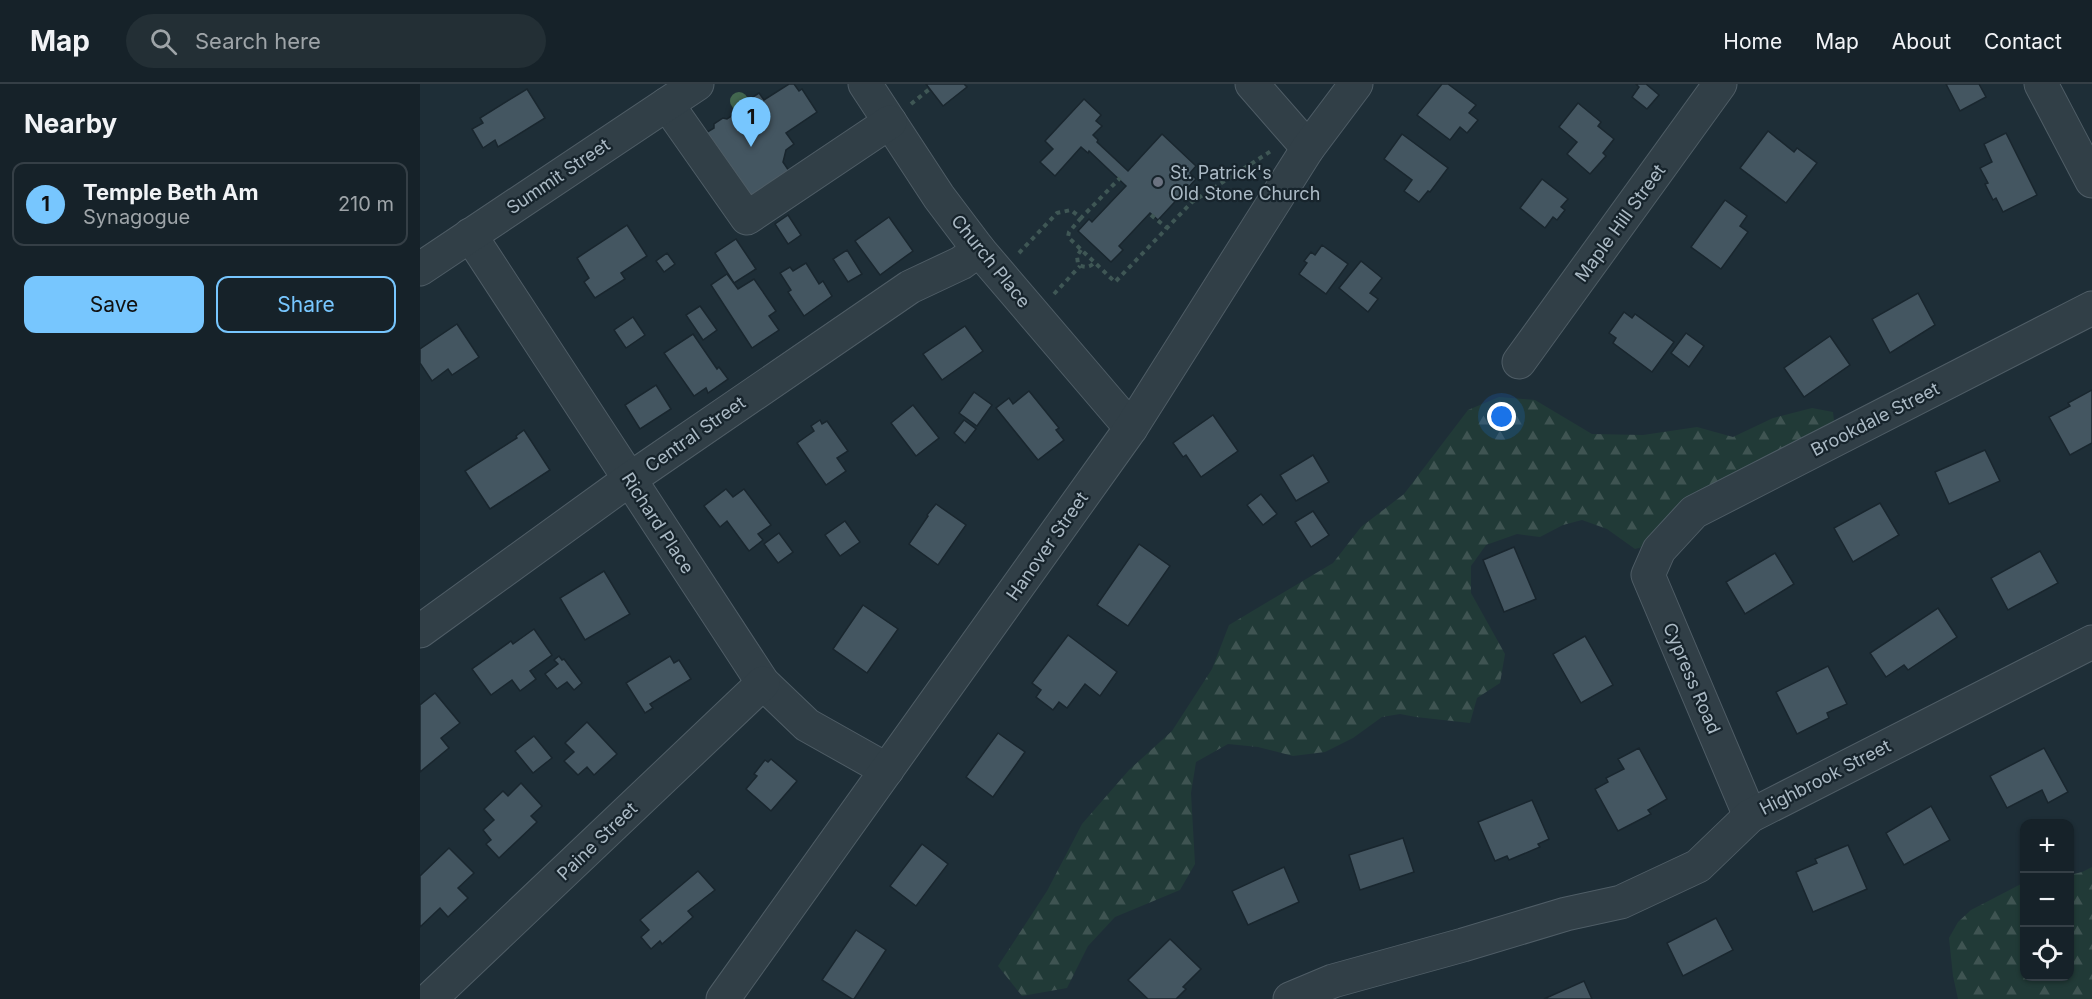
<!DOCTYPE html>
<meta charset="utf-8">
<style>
body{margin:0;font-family:Inter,sans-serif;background:#232f35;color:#f1f3f6}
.controls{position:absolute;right:18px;bottom:18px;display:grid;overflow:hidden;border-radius:12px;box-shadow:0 2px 4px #0004}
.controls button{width:54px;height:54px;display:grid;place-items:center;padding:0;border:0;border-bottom:2px solid #353f46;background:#162229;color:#f1f3f6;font:30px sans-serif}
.you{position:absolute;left:1082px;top:333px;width:21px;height:21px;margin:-15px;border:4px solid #fff;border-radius:50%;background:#1a73e8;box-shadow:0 0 0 9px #1a73e833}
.badge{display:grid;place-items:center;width:39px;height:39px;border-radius:50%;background:#77c6fe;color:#111;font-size:20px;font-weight:700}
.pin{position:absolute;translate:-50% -50px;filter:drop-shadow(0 2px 3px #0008)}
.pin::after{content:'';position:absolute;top:32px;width:21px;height:18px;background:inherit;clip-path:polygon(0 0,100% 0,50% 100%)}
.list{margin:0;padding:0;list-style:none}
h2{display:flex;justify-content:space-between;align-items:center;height:78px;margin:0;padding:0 24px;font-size:26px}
h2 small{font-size:20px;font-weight:400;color:#9ea4a8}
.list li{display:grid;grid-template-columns:39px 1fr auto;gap:18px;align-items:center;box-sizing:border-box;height:84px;margin:0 12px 12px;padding:0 12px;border:2px solid #353f46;border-radius:12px}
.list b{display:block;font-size:22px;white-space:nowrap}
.list p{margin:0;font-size:20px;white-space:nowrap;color:#9ea4a8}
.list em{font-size:20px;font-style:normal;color:#9ea4a8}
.actions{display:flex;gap:12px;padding:18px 24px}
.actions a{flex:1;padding:14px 0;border:2px solid #77c6fe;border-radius:12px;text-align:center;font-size:21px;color:#77c6fe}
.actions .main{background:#77c6fe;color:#111}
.icon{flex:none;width:33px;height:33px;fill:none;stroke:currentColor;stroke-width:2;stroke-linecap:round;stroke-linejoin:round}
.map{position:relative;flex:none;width:1672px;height:915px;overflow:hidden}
header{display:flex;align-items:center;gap:36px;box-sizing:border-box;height:84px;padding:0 30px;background:#162229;border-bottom:2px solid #353f46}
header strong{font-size:28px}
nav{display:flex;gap:33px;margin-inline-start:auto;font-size:21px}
.search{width:420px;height:54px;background:#232f35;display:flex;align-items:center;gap:15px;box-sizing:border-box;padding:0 21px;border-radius:33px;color:#9ea4a8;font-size:22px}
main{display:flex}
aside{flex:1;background:#162229}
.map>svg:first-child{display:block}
.forest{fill:url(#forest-firs)}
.building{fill:#445661;stroke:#19262e;stroke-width:1.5}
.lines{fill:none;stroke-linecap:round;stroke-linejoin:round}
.minor-casing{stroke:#4f5d66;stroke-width:35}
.path{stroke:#3f5755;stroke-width:4;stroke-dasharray:4.5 4.5;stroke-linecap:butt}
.minor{stroke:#313f47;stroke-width:33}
.tree{fill:#43674f}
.worship-dot{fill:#6b7280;stroke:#17242c;stroke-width:2}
.labels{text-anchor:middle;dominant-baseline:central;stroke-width:4.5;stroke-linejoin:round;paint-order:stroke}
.poi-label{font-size:18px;fill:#abbac5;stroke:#17242c;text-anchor:start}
.street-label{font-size:18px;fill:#abbac5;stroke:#17242c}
</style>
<header>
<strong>Map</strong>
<div class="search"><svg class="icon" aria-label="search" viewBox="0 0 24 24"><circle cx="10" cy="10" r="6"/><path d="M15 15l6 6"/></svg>Search here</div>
<nav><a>Home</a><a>Map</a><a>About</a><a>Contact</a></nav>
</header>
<main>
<aside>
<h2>Nearby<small></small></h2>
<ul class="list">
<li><span class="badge">1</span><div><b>Temple Beth Am</b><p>Synagogue</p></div><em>210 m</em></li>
</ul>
<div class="actions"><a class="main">Save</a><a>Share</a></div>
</aside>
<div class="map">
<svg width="1672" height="915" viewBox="0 0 1672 915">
<defs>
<pattern id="forest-firs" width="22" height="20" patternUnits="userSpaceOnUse" patternTransform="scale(1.5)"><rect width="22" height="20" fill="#213a37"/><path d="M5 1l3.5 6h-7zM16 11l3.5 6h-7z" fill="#3f5452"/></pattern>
</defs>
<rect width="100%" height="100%" fill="#1e2e37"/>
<g class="forest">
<polygon points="1079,313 1115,316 1172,350 1223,351 1277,343 1313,353 1353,334 1392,324 1413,328 1415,346 1234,460 1215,465 1187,445 1162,436 1143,441 1120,453 1097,450 1066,461 1051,482 1051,509 1085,570 1080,599 1057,614 1050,639 996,633 980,630 962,633 933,654 905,668 873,672 838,663 808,660 776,678 771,709 775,780 760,806 695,833 668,862 647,904 602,912 578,882 627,807 662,740 709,686 752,647 792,585 809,541 913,479 941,443 984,410 1048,326"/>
<polygon points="1672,783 1672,915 1538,915 1533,892 1529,854 1538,838 1551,826 1601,800 1604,799 1604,892 1650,892 1650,791 1662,788"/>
</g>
<g class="building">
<polygon points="369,0 374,0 379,7 382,5 397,28 366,49 374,60 366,66 363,78 369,87 323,121 284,50 294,44 294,40 303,34 307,35 324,24 322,20 339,9 344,16"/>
<polygon points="506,0 544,0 547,3 523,22"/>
<polygon points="1022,0 1028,0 1056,21 1049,29 1058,36 1047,49 1040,43 1030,56 997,31"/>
<polygon points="1216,0 1226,0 1239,11 1227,25 1212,13 1219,3"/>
<polygon points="1526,0 1559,0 1566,13 1540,27"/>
<polygon points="107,5 125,34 78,63 75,56 63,64 52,45 63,39 60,34"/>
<polygon points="664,15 681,31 676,37 682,42 673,51 678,56 677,58 708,87 742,50 776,82 770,89 776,95 738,136 730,129 699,162 703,166 691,178 658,147 669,135 672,138 706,102 669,67 668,69 661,63 635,92 620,78 633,65 625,57"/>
<polygon points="1158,19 1181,38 1178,42 1194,55 1183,69 1186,72 1170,90 1147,70 1157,58 1139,43"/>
<polygon points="1348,47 1374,68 1377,64 1397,79 1366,119 1320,84"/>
<polygon points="1586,49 1617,111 1583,128 1576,114 1573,116 1565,100 1568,99 1560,84 1572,78 1564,60"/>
<polygon points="982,50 1028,84 1010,108 1008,107 999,118 984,107 992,96 964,75"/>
<polygon points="1122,95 1148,115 1141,123 1145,126 1137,136 1133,133 1125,144 1100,124"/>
<polygon points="1305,116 1327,132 1320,142 1328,148 1301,185 1271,163"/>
<polygon points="368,131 381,151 368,160 355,140"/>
<polygon points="469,133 493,167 460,191 435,157"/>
<polygon points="207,141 227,172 201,189 205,195 175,214 164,198 169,194 157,174"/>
<polygon points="316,155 336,185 314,199 295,169"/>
<polygon points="902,161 928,180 906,210 879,190 887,179 884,177 891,168 895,171"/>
<polygon points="427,166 442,190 428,198 413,175"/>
<polygon points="247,169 255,180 244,188 236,177"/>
<polygon points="941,177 962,194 950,209 958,215 948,228 919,204"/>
<polygon points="386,179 399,200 403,197 412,212 384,232 368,208 371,206 360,189 370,183 373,187"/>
<polygon points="307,190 318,205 334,195 356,227 349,232 359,246 332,264 291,201"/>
<polygon points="1498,209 1515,241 1470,269 1452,235"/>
<polygon points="280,222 297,246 283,256 266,231"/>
<polygon points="1204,228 1212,234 1215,230 1254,258 1232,288 1193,259 1196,254 1189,249"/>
<polygon points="213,233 225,251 206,264 194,246"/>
<polygon points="37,240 59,273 32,291 28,285 12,297 0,279 0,265"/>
<polygon points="545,242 563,267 522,296 503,270"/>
<polygon points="1266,249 1284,262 1269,283 1251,269"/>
<polygon points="273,250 297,285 299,283 308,295 288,309 286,304 274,312 244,269"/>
<polygon points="1410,252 1430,281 1384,313 1364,284"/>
<polygon points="236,301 251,325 220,345 205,321"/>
<polygon points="1672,306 1672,359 1650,371 1629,333 1650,322 1648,319"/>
<polygon points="609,307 639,344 636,346 644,356 618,376 576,324 589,314 593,320"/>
<polygon points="554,308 572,321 557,342 539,329"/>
<polygon points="493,321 519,354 496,372 471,339"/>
<polygon points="793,331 818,367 781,393 766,371 763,373 753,359"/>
<polygon points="400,336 402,340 407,337 428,367 417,374 426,387 406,401 377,359 394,347 391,342"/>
<polygon points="544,336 556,345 545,359 534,349"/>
<polygon points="104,346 130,386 70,425 45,387 97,354 96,352"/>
<polygon points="1565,366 1580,397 1529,420 1515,388"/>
<polygon points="893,371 909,398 876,417 860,391"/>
<polygon points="306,405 313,413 324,405 351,441 338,450 343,456 329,467 307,437 300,443 284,422"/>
<polygon points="841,410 857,430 843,441 827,421"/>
<polygon points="1460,419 1479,451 1433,478 1414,444"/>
<polygon points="516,420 546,441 518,481 489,460 508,432 507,431"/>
<polygon points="893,427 909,451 891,463 875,438"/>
<polygon points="425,437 440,458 420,472 405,451"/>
<polygon points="359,449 373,468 358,479 344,460"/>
<polygon points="719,460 750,482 708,542 677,521"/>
<polygon points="1094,463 1116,515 1084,528 1063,476"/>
<polygon points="1620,467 1638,499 1588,526 1571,494"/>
<polygon points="1355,469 1374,500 1325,530 1306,498"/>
<polygon points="184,487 210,530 165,556 140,514"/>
<polygon points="443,521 478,545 447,589 413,565"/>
<polygon points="1518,524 1537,553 1488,586 1484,581 1466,593 1450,569"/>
<polygon points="114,545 132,571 110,587 116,595 100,607 92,596 71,611 52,585 91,557 93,560"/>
<polygon points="648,551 697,588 680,612 665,600 647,624 639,618 633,626 616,613 621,606 612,599"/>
<polygon points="1165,552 1193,601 1161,619 1133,570"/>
<polygon points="139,572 142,576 144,575 162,599 154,606 147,598 137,605 125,590 138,580 134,576"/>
<polygon points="250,572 254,579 259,576 271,595 230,620 233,624 225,629 206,599"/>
<polygon points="1408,582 1427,620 1407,629 1409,634 1377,650 1356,608"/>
<polygon points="15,609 40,639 21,654 29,664 0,688 0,621"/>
<polygon points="167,638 197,670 174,691 167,683 158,691 144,677 154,668 145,659"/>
<polygon points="578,649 605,668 573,713 546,693"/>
<polygon points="114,652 132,674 113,689 95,667"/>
<polygon points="1219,664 1247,715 1228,726 1231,730 1198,747 1175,705 1188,698 1186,694 1204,685 1198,675"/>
<polygon points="1624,664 1648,708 1628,719 1622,706 1587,724 1570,692"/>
<polygon points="351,675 377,697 351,727 326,705 337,692 334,690 345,676 348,678"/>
<polygon points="101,699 122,722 111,732 117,738 79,774 66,760 71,756 63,746 74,736 64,725 83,707 88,712"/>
<polygon points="1112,716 1129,755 1118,760 1120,763 1089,776 1087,772 1075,777 1058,738"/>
<polygon points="1511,722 1530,756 1484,781 1466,749"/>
<polygon points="983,754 994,788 940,806 929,771"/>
<polygon points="502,760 528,780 496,822 470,802"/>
<polygon points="1428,761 1447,805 1393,828 1376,788 1397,779 1395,775"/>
<polygon points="29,764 54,789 38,804 48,814 28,833 20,824 0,843 0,792"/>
<polygon points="864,783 879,818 828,841 812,807"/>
<polygon points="278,787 295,806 268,827 273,833 242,860 240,857 231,865 221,853 229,846 220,836"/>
<polygon points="1296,834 1313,866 1263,892 1247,859"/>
<polygon points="436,846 466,866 434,915 432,915 402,896"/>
<polygon points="750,855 781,885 763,903 766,905 756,915 728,915 708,896"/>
<polygon points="1164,897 1172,915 1124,915"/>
</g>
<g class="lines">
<g class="minor-casing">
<g id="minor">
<polyline points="445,0 519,113 559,166 711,344"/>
<polyline points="832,0 888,64"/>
<polyline points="1621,0 1672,97"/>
<polyline points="247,20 327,134 470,38"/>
<polyline points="50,151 343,599 387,641 467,686"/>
<polyline points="0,185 277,0"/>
<polyline points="1099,278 1300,0"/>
<polyline points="0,547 210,395 490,203 541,179 559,166"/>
<polyline points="1330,732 1228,491 1239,466 1274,428 1672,224"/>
<polyline points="10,915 343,599"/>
<polyline points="303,915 711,344 888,64 936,0"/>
<polyline points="870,915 913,897 1043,861 1146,830 1201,818 1278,782 1330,732 1672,558"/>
</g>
</g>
<g class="path">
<polyline points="491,20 512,3"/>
<polyline points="731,131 747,144"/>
<polyline points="661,134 649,148 648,153 695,198 772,118 851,67"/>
<path d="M661,166L657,172L658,180C664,184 669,184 674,179"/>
<polyline points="599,169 637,129 651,126 661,134 700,94"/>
<polyline points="634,210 660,182"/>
</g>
<use href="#minor" class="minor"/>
</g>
<circle class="tree" cx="319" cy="17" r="9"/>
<circle class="worship-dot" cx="738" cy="98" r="6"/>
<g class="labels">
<g class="poi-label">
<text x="750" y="88">St. Patrick's<tspan x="750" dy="21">Old Stone Church</tspan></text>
</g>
<g class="street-label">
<text transform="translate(138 92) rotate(-34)">Summit Street</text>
<text transform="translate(1200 139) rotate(-54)">Maple Hill Street</text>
<text transform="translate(571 177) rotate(51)">Church Place</text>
<text transform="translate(1455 335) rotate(-27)">Brookdale Street</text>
<text transform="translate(275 350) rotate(-35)">Central Street</text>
<text transform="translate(238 439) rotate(57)">Richard Place</text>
<text transform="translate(627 462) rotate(-55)">Hanover Street</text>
<text transform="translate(1272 594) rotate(67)">Cypress Road</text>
<text transform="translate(1405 693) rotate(-27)">Highbrook Street</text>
<text transform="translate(177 757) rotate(-44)">Paine Street</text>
</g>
</g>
</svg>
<div class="controls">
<button>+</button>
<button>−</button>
<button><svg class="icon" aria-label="locate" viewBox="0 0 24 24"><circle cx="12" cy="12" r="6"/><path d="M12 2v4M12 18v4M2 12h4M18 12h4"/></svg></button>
</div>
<div class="you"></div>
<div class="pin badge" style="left:331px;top:63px">1</div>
</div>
</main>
